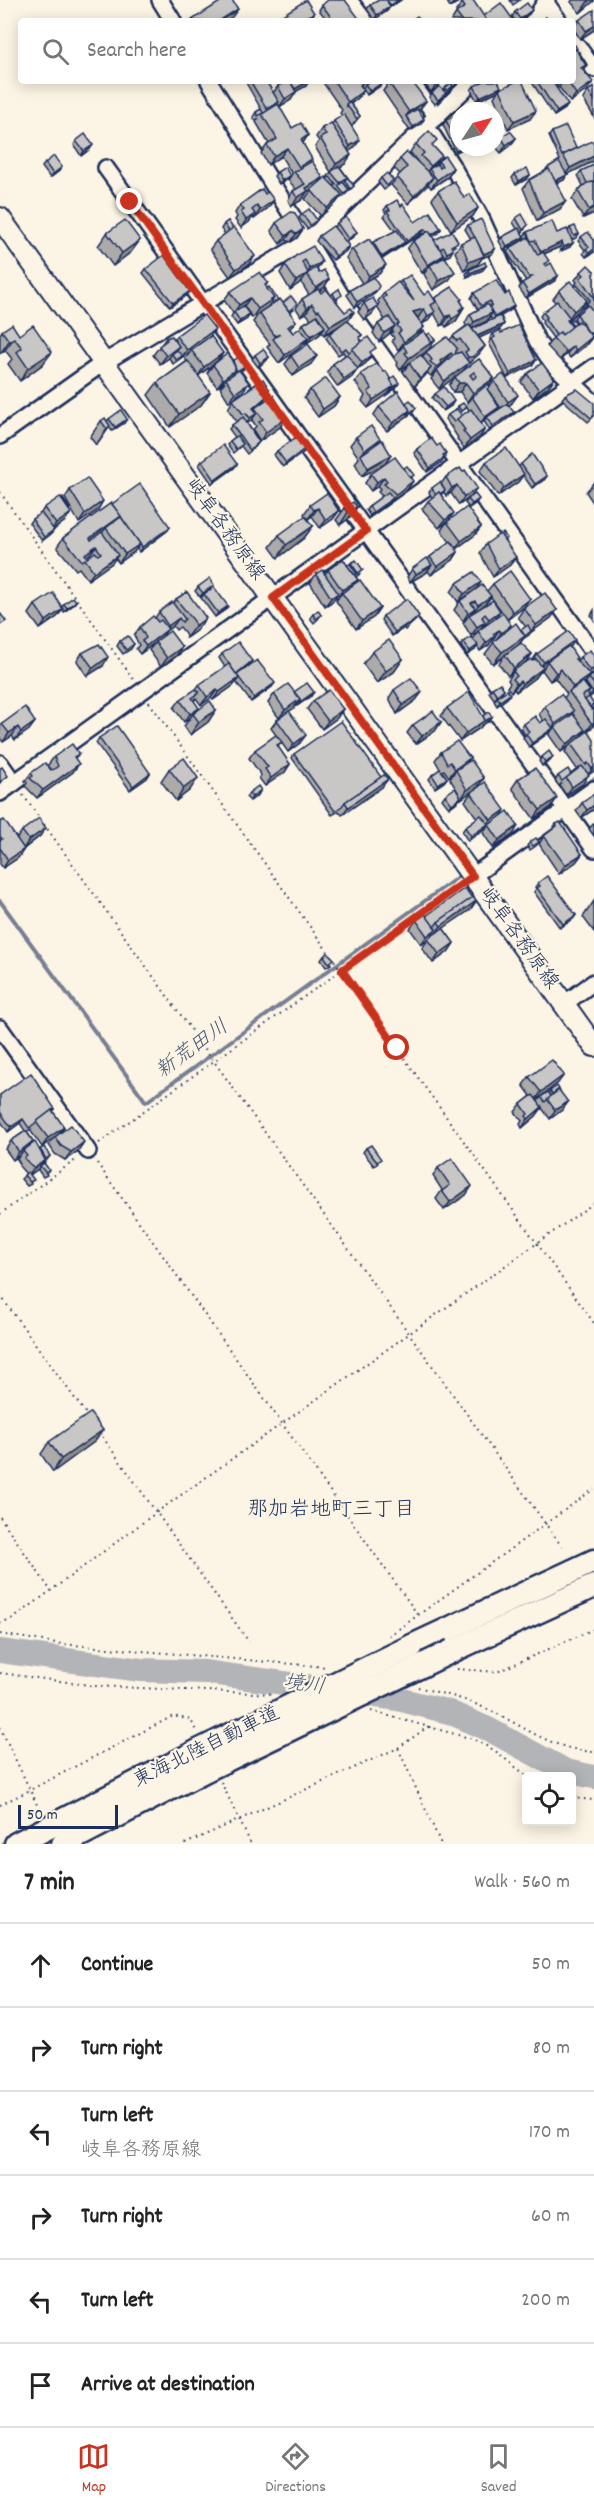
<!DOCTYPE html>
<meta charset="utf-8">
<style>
body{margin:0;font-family:Dekko,"Klee One",sans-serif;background:#f6f6f6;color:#222}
.controls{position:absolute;right:18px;bottom:18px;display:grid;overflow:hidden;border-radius:6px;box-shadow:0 3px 15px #0003}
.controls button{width:54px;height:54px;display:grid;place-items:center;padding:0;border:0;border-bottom:2px solid #e0e0e0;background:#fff;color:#222;font:30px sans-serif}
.compass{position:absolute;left:450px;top:102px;width:54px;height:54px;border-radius:50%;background:#fff;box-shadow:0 3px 15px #0003;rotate:54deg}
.scale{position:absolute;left:18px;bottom:15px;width:100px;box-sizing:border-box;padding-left:6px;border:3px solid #1b2f5e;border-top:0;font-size:16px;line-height:21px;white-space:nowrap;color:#1b2f5e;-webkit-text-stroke:4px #fcf5e5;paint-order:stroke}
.stop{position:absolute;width:18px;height:18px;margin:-14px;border:4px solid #c8321e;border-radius:50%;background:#fff}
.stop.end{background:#c8321e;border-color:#fff;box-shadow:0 2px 6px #0008}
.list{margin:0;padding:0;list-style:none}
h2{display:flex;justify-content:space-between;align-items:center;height:78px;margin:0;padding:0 24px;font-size:26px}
h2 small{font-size:20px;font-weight:400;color:#767676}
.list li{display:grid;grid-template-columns:39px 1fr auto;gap:18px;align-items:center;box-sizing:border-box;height:84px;padding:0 24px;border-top:2px solid #e0e0e0}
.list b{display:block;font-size:22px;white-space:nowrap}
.list p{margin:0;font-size:20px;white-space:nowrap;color:#767676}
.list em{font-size:20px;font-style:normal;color:#767676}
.icon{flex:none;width:33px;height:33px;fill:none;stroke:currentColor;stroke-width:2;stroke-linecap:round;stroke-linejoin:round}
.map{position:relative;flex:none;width:594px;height:1844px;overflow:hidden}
.search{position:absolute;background:#fff;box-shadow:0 3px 15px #0003;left:18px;right:18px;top:18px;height:66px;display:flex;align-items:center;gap:15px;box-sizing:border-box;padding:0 21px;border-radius:6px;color:#767676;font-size:22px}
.sheet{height:582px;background:#fff}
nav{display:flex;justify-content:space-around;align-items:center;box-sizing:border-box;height:84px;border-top:2px solid #e0e0e0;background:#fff;font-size:16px;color:#767676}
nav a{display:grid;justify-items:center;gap:3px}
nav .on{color:#c8321e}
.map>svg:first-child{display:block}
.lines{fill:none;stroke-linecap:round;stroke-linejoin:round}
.stream{stroke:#767f94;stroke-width:4}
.river{stroke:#b2b4b8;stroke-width:24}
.minor-casing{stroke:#1b2f5e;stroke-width:20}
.major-casing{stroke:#1b2f5e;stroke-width:24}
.highway-casing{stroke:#1b2f5e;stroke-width:27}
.path{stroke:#1b2f5e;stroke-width:2;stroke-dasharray:1.5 4.5;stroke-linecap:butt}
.minor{stroke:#fcf5e5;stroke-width:15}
.major{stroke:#fcf5e5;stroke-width:20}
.highway{stroke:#fcf5e5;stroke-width:22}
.highway-bridge-casing{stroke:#1b2f5e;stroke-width:27;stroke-linecap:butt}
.highway-bridge{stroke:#fcf5e5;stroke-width:22}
.wall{fill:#acabaa;stroke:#1b2f5e;stroke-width:1.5;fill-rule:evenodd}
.shaded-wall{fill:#8c8b8b;stroke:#1b2f5e;stroke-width:1.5}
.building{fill:#c8c7c6;stroke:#1b2f5e;stroke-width:1.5;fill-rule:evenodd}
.route{stroke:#c8321e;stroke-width:8}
.labels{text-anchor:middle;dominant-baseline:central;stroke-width:4.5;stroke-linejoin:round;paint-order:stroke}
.street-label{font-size:20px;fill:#1b2f5e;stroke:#fcf5e5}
.water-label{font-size:21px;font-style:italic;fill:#485779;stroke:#fcf5e5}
.neighbourhood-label{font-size:21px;fill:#1b2f5e;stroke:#fcf5e5}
</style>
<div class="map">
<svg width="594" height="1844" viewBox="0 0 594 1844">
<rect width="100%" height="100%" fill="#fcf5e5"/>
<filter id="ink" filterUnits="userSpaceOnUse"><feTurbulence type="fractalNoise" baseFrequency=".0167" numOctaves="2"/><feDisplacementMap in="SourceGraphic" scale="12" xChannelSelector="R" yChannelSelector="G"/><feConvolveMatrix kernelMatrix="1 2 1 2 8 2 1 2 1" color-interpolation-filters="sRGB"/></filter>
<g filter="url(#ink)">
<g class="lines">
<g class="stream">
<polyline points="563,801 594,779"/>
<polyline points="477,863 557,805"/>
<polyline points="0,901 146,1102 458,877"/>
</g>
<polyline class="river" points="0,1651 141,1670 204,1672 398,1699 449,1712 488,1729 566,1771 594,1777"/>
<g class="minor-casing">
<g id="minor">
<polyline points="160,0 173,21"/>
<polyline points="349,0 365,21"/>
<polyline points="546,3 559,21"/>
<polyline points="533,21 547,0"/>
<polyline points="573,40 594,69"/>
<polyline points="209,81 353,315 594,654"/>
<polyline points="410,81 437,117"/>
<polyline points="427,127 454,169 482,220 537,341 553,364 594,403"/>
<polyline points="106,168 594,849"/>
<polyline points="0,436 103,363 307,241 473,81"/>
<polyline points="0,763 14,783"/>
<polyline points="0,793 594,367"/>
<polyline points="473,876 594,789"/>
<polyline points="564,1004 594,982"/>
<polyline points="0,1028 88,1151"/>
</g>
</g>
<g class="major-casing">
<polyline id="major" points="0,218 594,1046"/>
</g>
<g class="highway-casing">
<g id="highway">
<polyline points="412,1646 594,1561"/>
<polyline points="452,1651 594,1586"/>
<polyline points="16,1844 198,1751"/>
<polyline points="63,1844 208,1769"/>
</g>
</g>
<g class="path">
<polyline points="0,492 134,680"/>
<polyline points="149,702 594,1323"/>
<polyline points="23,795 565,1551"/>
<polyline points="99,1143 461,885"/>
<polyline points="97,1163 418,1615"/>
<polyline points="0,1214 77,1159"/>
<polyline points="0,1295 89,1418"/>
<polyline points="99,1432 249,1642"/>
<polyline points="0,1517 51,1591"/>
<polyline points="0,1623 14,1618 157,1512 594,1203"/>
<polyline points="0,1634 62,1644 327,1667"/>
<polyline points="389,1636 594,1489"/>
<polyline points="457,1669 497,1672 594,1629"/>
<polyline points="0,1673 96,1686 274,1694"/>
<path d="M418,1687C439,1693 460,1697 480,1706C521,1723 548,1749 594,1752"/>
<polyline points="371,1711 473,1739 494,1750 527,1776"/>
<polyline points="0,1727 30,1790 173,1716 191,1720 196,1731"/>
<polyline points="398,1748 429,1726"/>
<polyline points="221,1782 251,1844"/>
<polyline points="572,1798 594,1800"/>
<polyline points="0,1805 30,1790 38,1807"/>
<polyline points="185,1844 398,1748 441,1844"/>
</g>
<use href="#minor" class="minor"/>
<use href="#major" class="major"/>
<use href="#highway" class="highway"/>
<g class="highway-bridge-casing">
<g id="highway-bridge">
<polyline points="198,1751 412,1646"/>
<polyline points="208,1769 452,1651"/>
</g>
</g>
<use href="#highway-bridge" class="highway-bridge"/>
</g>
<g class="wall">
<polygon points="401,0 389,8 387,11 374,20 367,9 370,5"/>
<polygon points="446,0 462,0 450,7"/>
<polygon points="510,0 520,0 513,5"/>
<polygon points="572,0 594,0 594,1 580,13 571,2"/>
<polygon points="462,3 483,16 514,21 451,21 457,12 456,11"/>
<polygon points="322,5 356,21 328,21 319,10"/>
<polygon points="515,12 529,14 520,21 516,21 512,17"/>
<polygon points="314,13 309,21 278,21 281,16"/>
<polygon points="579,20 594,30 580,39 573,28"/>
<polygon points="576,50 585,70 584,71 587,90 570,102 559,87 557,88 565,109 554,116 531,81 573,81"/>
<polygon points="245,81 266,81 273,93 278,86 284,83 283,81 308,81 306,86 296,91 291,100 279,107 292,128 308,135 303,143 319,183 327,178 331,172 315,147 319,141 316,137 322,128 332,124 334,121 342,116 340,113 342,110 322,81 364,81 361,86 363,88 365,84 383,82 380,86 367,95 364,90 358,98 351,104 360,116 352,126 354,148 349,151 345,164 340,167 354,186 346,194 341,198 340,197 336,203 321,216 305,199 313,188 307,192 302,200 291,206 288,200 293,191 296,189 288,180 292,174 281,156 268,165 261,153 267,145 269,144 256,122 258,119 255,120 253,117 256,112 261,109"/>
<polygon points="429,81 442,81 437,88 444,90 451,84 452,82 451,81 462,81 452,88 435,104 429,97 436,88 431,92 426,86"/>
<polygon points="389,83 426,101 418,111 424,119 421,124 410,131 383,91"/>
<polygon points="474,86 500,89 530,119 508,129 494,97 498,91 477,101 471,90"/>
<polygon points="594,87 594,117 583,99 588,91"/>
<polygon points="446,120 466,147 456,152 443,125"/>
<polygon points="552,132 576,148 592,162 566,175 564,180 556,183 566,201 560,209 537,221 523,188 529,180 545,171 547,168 560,160 549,136"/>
<polygon points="501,137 516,138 510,146 501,153 495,146"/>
<polygon points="76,141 90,149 81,156 74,145"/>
<polygon points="416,144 433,146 442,156 436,165 438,161 453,168 448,177 431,188 428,184 408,204 391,185 400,174 394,168 400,159 417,161 410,152"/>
<polygon points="45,163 59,171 50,178 42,167"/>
<polygon points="594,165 594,213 583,218 572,199 578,191 583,186 578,175 581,171"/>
<polygon points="277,172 290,176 287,180 279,184 274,176"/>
<polygon points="515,174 530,175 527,179 516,185 512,178"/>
<polygon points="381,178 390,185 384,190 378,182"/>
<polygon points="262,189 268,208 254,219 253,217 249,222 241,228 235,220 237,217 235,213 240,205"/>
<polygon points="438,191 464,198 478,208 473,216 451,231 432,199"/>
<polygon points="387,206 401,206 415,222 441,229 438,233 432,237 434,240 455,246 452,248 450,255 445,257 449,280 433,290 424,274 426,271 422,273 407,249 413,241 423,234 422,233 382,259 380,273 373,278 374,294 355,307 347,295 350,290 362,283 346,258 352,249 372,243 395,231 384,216 386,213 384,210"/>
<polygon points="302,214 317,220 314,224 307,229 299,218"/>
<polygon points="516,218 525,229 522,233 524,237 521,241 504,250 499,241 502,237 517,229 513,222"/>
<polygon points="228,221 249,264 230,277 210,249 216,241 225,234 221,229 224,224"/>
<polygon points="276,223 303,229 297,238 291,242 286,240 280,244 271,231"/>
<polygon points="337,223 357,232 354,236 346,242 349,246 346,251 333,260 316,241 319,236 334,227"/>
<polygon points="468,225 495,249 492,254 482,258 478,264 464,271 455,252 461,243 471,239 465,229"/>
<polygon points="570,228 579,234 576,238 572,240 570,247 561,251 560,247 544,254 545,266 556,280 526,298 519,288 522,283 526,281 507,252 510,248 525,239 524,236 527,232 557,233 568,231"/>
<polygon points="107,233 140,240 131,252 113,266 98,246"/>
<polygon points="581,237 594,252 586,257 583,253 585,250 578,241"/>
<polygon points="297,255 317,269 319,273 329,279 324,288 319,291 321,293 331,295 339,289 337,302 348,321 362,335 360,338 371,354 366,363 357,370 352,377 338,387 327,372 333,364 345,355 343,352 338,355 326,338 329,334 344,323 324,335 322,332 319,335 305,344 304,343 302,346 279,363 267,347 270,344 253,322 259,313 270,306 269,305 252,318 244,306 249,314 247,319 237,325 231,317 233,313 224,300 230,292 268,283 265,286 278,300 294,309 289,312 296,321 290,329 293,333 300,328 303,324 311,319 306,313 301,316 296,308 302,299 309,295 301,282 290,290 280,273 285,265"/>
<polygon points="146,269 190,291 187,295 170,307 143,273"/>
<polygon points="469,270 483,270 467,277 466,274"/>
<path d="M594,271V308L592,310L593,311L594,309V338L593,337L591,339L586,345L570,358L567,354L560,360L547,346L553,338L542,323L543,321L540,316L543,312L555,303L553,299L559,291L574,286L577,282L575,280L581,272ZM587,304L588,306L577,314L574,318L577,323L569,321L568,323L567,322L570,318L582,307L583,308Z"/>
<path d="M401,281L424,295L434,300L435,298L461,301L464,307L456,321L446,327L444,324L441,326L434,313L429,320L422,324L424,327L418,335H427L435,340L429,349L422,355L423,356L426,352L450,340L453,336L466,326L465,323L470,314L478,310L471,298L474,293L505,295L514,306L511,310L501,316L504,324L501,328L479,338L485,346L479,354L468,364L463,371L439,389L431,379L445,361L441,364L436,372L431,376L427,373L414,387L403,372L408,365L400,370L397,365L398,363L394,358L402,347L398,350L392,341L394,338L391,334L393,331L392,330L389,334L379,342L373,333L378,324L385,320L377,307L372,314L364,320L358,312L364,303L378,305L379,303L378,301L384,293L399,283ZM490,317L492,320L472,328L487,321Z"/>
<polygon points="2,331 19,335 43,364 20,381 8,364 12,359 5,350 0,353 0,334"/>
<polygon points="501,333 536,360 533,365 507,378 489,343 491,340 490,338 493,334"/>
<polygon points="176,336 209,337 223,353 218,361 232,361 244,369 240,371 243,391 229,402 220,387 225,382 217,387 207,373 213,365 198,376 210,392 201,405 170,427 148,395 157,383 187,361 185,359 191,351 173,364 169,358 160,364 153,355 166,338 174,339"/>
<polygon points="255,355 269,357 266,361 258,367 252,359"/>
<polygon points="291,356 311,364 293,376 285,364"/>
<path d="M479,359L494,378L489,385L490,387L494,381L512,403L509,406L511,416L490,431L484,421L481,424L480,437L464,449L457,439L458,438L451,427L452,426L451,427L445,419L448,415L457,409L458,406L466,407L460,414L462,416L469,410L466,405L470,400L467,402L460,392H453L449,385L455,377ZM488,390L501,408L496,412L499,407Z"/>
<polygon points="384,372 396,388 368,408 362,401 365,396 355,382 361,374"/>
<polygon points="527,374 554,379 548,387 533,398 521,382"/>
<polygon points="269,389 266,394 263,402 286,418 280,427 260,441 253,430 256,426 252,420 247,423 259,442 256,446 247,454 241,446 233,453 227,445 230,441 235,437 229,429 232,425 237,422 228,409 233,400"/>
<polygon points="310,390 340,397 334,406 318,417 304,398"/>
<polygon points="435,394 451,406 443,411 432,398"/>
<polygon points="565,395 594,416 588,422 562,399"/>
<polygon points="406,403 416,408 413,412 387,431 373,416 379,407"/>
<polygon points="109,419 124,423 112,431 109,427 99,442 96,445 90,437 101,421 107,421"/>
<polygon points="356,437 380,439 378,443 391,455 385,464 362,476 355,463 359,458 350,445"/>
<polygon points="437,446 446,453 442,462 427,472 414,453 417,449"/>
<polygon points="307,447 304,452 283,467 274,455 277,451"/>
<polygon points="202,461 237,464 234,468 212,484 199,465"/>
<polygon points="486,462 519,467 521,464 547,476 544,480 532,488 523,475 518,482 498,496 480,471"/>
<polygon points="371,474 411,479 407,490 370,516 366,510 369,506 382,496 378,492 380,489 378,486 371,491 365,483"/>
<polygon points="446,477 477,488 471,497 459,505 451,493 446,496 444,492 441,495 449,521 481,527 475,535 456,549 458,552 453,560 431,575 428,571 426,573 410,582 407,577 412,569 428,559 430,557 450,542 441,530 447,522 439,528 422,509 428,501 432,498 429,492 432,488 441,484"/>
<polygon points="594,482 594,504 586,492"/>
<polygon points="70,490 98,510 79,523 65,498"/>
<polygon points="468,499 476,503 469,508 465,503"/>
<polygon points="111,503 170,527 167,531 139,552 137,548 134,552 119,563 115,558 112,563 88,580 79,568 76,570 57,547 63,538"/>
<polygon points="310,505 339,511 333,519 320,528 312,516 308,519 304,514"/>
<polygon points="357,507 348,519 340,525 336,520 345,508"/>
<polygon points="44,508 69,510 65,521 54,530 51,534 42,541 29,523 32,519 41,513"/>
<polygon points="313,526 304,538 278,558 270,547 279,535"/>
<polygon points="486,544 516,557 510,565 493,577 480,553"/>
<polygon points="351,563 360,574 356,577 358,580 355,583 380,608 374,617 356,629 336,601 338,598 337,599 335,597 333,601 325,606 310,583 316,574 325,574 328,570 350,565"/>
<path d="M481,582L476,589L487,591L493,584L530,599L524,607L507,620L508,630H521L526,627L518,617L524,608L557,610L551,618L530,633L523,639L519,645L532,654L526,662L532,661L537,654L570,648L577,661L580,657L594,656V673L589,676L584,683H585L589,678L594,674V694L589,698L592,710L594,707V726L586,732L585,731L581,736L594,771L588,775L583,784L566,795L560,786L562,783L559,786L555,781L558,776L571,774L577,769L565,752L569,746L561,752L549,735L552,730L529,747L523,738L525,735L521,728L524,724L540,723L543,721L539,714L545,706L564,698L567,694L555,678L550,681L542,670L544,667L537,676L516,692L514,689L511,692L507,687L510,683L508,680L513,672L508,676L499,664L503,657L493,664L485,654L495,641L493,639L489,645L480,651L477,646L475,650L467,655L461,646L463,642L473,638L477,632L471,636L463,623L467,618L463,621L454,610L460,601L458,602L451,592L457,583ZM491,597L503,613L495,619L480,608L485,604Z"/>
<polygon points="198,587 211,589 228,606 225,610 215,617 201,598 204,594 200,597 195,591"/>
<polygon points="187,592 197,630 186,638 185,633 180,627 176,630 173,626 166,631 161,638 182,647 176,656 161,667 149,650 155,643 140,654 136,649 139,645 134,635 140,627 155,618 159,612 173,603 176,599"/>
<polygon points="76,601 73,605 64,612 62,610 57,617 40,629 29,614 35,605 62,607 64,604"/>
<polygon points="594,610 594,620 591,615"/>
<polygon points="313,614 321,615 318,619 314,623 310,618"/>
<polygon points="383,616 416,620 405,630 404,628 392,636 381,620"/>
<polygon points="120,641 134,644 131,649 123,654 117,646"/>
<polygon points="372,652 403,659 394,672 377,683 363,664"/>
<polygon points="82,653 103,666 87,676 77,661"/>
<polygon points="222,654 252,661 249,665 272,687 251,702 236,682 233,686 213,700 211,698 201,705 196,698 194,701 196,712 216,710 208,722 190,735 184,726 190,718 184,722 174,708 180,700 196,689 199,685 225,667 219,658"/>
<polygon points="492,688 504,689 501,694 494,699 489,692"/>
<polygon points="394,690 422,692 416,700 397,714 389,698"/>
<polygon points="294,692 311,696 297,706 296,705 294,708 279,718 268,703 274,694"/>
<polygon points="497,697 507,698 497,706 494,701"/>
<polygon points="313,701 343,709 337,718 322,729 307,709"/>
<polygon points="447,708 483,716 489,721 482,725 480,728 460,741 441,716"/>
<polygon points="277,720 300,743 288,752 281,742 278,747 290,764 285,772 265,786 259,778 261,775 249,758 255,750 276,735 271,728"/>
<polygon points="35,722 29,730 15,740 12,736 3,742 0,738 0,727 2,724"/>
<polygon points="441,722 435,731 416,744 407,733 413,725"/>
<polygon points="99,738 150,773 147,778 130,790 96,743"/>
<polygon points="441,752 470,758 467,762 484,778 478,787 461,799 461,798 458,801 449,808 442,799 445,795 458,792 450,779 453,774 449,777 444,770 442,771 447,778 444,782 435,788 429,779 432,775 440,769 435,760"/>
<polygon points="79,754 75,758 73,772 37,798 25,786 27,783 25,781 31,773 48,765 54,757"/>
<polygon points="294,754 382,787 342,815 339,811 332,815 292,758"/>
<polygon points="542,757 553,757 550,761 542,766 539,761"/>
<polygon points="169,769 190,790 176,801 161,781"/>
<polygon points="518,779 557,798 551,807 534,819 512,788"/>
<polygon points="249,793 258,795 250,801 246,797"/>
<polygon points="471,793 501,816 513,835 493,848 483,833 487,827 468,841 462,832 465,827 477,818 465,801"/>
<polygon points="582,803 594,809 581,818 576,811"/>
<polygon points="0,822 17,838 22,831 40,836 24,849 18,858 3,868 0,864"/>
<polygon points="594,823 594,836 589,829"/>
<polygon points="556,824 582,854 576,862 559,874 539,844 544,836 551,831"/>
<polygon points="530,842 539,842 536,846 530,850 527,846"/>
<polygon points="538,883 576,915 573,919 560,928 534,892 536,889 535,887"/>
<polygon points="472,898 476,901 470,910 443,928 454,943 448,952 433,963 422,948 428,940 421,944 410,929 416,920"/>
<polygon points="594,901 594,932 583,917"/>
<polygon points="324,956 331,964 326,967 321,960"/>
<polygon points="529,1077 558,1083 536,1099 538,1101 541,1097 548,1093 550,1091 557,1091 568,1102 562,1110 550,1119 542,1108 536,1116 522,1128 520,1124 522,1121 515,1112 521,1104 531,1096 523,1085"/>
<polygon points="0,1095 55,1109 53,1112 64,1127 59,1134 78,1151 65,1160 55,1154 49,1145 54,1138 42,1147 30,1130 32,1128 27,1132 33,1141 31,1145 50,1156 47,1160 42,1165 47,1175 43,1177 38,1170 38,1169 30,1175 31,1184 27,1186 21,1179 26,1174 19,1166 20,1164 17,1159 20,1155 13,1160 5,1149 11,1141 25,1131 20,1123 8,1132 0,1120"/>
<polygon points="366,1148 378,1163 374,1166 363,1152"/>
<polygon points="438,1168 466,1195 444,1210 436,1199 442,1190 433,1176"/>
<polygon points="49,1442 94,1442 53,1472 41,1454"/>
</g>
<g class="shaded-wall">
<polygon points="398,0 401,0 389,8 387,11 374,20 377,15 389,8 391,5"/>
<polygon points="458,0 462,0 450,7 453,3"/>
<polygon points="589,0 594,0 594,1 580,13"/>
<polygon points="238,9 232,17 226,21 219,21"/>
<polygon points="532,10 529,14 519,21 520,19"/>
<polygon points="314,13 309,21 301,21"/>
<polygon points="594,26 594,30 580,39 586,31"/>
<polygon points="309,81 306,86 290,95 293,90"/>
<polygon points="441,81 442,81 437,88 431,92 437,84"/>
<polygon points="460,81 462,81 453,88 456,84"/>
<polygon points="561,81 563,81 559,87 553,91 559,83"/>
<polygon points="383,82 380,86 367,95 370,91"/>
<polygon points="593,82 587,90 570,102 576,94"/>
<polygon points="501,87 498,91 477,101 480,97"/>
<polygon points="364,90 358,98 347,106 348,102"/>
<polygon points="296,92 291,100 279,107 285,99"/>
<polygon points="426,101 420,109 407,118 406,116 409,112"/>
<polygon points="568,105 565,109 554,116 557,112"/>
<polygon points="536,111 530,119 508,129 514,121"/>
<polygon points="424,119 421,124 410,131 413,127"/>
<polygon points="308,135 302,144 301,140"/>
<polygon points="516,138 510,146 501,153 506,145"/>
<polygon points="360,140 354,148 344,155 350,146"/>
<polygon points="93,145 90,149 81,156 84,151"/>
<polygon points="461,147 466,147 456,152 459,148"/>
<polygon points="287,148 281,156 268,165 274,156"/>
<polygon points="351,155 345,164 331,173 336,164"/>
<polygon points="442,156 436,164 429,169 425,175 431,166"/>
<polygon points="594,156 594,160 592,162 564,176 570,168"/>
<polygon points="62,167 59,171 50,178 53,174"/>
<polygon points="453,168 448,177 431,188 437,180"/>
<polygon points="530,175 527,179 516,185 519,181"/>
<polygon points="567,175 564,180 552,186 555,182"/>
<polygon points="290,176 287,180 279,184 282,180"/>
<polygon points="433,177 427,186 408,204 414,196"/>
<polygon points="323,178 317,186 307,192 302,200 291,206 306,188"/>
<polygon points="342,195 336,203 321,216 327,208"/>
<polygon points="274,200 268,208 254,219 260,210"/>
<polygon points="566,201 560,209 537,221 543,213"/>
<polygon points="594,207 594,213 583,218 589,210"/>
<polygon points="478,208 473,216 451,231 457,222"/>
<polygon points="255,214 249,222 241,228 246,220"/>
<polygon points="303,229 297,238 291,242 296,234"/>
<polygon points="425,229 422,233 404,245 407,241"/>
<polygon points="441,229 438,233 427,241 430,236"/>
<polygon points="292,231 286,240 280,244 286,236"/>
<polygon points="357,232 354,236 345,243 348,239"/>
<polygon points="524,237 521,241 504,250 507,246"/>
<polygon points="140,240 131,252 113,266 122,253"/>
<polygon points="405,242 402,246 379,261 382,257"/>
<polygon points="562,242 560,247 538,256 541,252"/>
<polygon points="573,243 570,247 561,251 564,247"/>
<polygon points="349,246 346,251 333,260 336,256"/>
<polygon points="495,249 492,254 482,258 478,264 464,271 469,262"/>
<polygon points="594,249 594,252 586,257 589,253"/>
<polygon points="453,250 450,255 445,258 447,253"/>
<polygon points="444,255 438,264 430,265 426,271 422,273 428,265"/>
<polygon points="255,256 249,264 230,277 236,269"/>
<polygon points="322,262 316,270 307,274 301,282 290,290 296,281 307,274 310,269"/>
<polygon points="386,265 380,273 363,284 369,276"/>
<polygon points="486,266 483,270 467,277 470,273"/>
<polygon points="455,272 449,280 433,290 439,281"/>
<polygon points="558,276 556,280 526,298 529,294"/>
<polygon points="329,279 324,288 310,296 316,288"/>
<polygon points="377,290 374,294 355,307 357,302"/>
<polygon points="190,291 187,295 170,307 173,303"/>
<polygon points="250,298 244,306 233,314 239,305"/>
<polygon points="274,298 268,307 252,318 258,309"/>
<polygon points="587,300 581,308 564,325 574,311"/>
<polygon points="312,304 306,313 301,316 307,308"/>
<polygon points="378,306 372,314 364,320 369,312"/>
<polygon points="514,306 511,310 492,321 495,317"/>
<polygon points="464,307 458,315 461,313 456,321 446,327 459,310"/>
<polygon points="424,309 418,318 413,312"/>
<polygon points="354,312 348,321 324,335 330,326"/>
<polygon points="435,312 429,320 422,324 428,316"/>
<polygon points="492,313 487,321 468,330 474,322"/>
<polygon points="249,314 247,319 237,325 240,321"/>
<polygon points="450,315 444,324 441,326 446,317"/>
<polygon points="504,324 501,328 473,341 476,337"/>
<polygon points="395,326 389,334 379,342 384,333"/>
<polygon points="325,327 319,335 305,344 311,336"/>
<polygon points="424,327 418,335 398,350 404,342"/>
<polygon points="215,329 209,338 181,358 187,350"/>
<polygon points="592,337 586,345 570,358 576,350"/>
<polygon points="14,338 5,350 0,354 9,341"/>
<polygon points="308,338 302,346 279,363 285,355"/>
<polygon points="435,340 429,349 423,354 400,370 409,358"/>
<polygon points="179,346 174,354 172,354 169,358 160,364 166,356"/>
<polygon points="485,346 479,354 468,364 463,371 439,389 444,381 463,366 468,357"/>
<polygon points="573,346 567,354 560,360 566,352"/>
<polygon points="52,352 43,364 20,381 28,368"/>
<polygon points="223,353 217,361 198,376 204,367"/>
<polygon points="451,353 436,372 431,376 440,361"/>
<polygon points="372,355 366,363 357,370 352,377 338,387 344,379 357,370 362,363"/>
<polygon points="317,356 311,364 293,376 299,368"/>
<polygon points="269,357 266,361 258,367 260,363"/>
<polygon points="536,360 533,365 507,378 510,374"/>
<polygon points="431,368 425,376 414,387 420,379"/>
<polygon points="236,369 231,377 226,379 217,387 223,379"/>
<polygon points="494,378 488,387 472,397 467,402 473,393"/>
<polygon points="554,379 548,387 533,398 539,390"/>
<polygon points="249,383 243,391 229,402 235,393"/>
<polygon points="399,383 396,388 389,393 392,389"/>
<polygon points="459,383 466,383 460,392 453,392"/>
<polygon points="394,386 388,394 368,408 373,400"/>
<polygon points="210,392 201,405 170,427 179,414"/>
<polygon points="518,395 512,403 502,410 508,402"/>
<polygon points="267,396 261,404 255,408 252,412 247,416 253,408"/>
<polygon points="340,397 334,406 318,417 323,409"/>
<polygon points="454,401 451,406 443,411 446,407"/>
<polygon points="499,407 494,415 487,417 484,421 479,425 485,417"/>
<polygon points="416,408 413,412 387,431 393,423 410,410"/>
<polygon points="514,412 511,416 490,431 493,426"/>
<polygon points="257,413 251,421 244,426 250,418"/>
<polygon points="286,418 280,427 260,441 266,432"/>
<polygon points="127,419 124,423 112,431 115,427"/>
<polygon points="110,426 99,442 96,445 107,429"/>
<polygon points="485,429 480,437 464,449 470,440"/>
<polygon points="380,439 374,447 361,455 365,450"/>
<polygon points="307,447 304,452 283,467 286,463"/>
<polygon points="391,455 385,464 362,476 368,468"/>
<polygon points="445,457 442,462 427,472 430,468"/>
<polygon points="237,464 234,468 212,484 215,480"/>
<polygon points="524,474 518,482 498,496 504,488"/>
<polygon points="547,476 544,480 532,488 535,484"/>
<polygon points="384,477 378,486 371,491 377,482"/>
<polygon points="413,481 407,490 370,516 373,512 393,498 396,494"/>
<polygon points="457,485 451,493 446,496 452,488"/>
<polygon points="477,488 471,497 459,505 464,497"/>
<polygon points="479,499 476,503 469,508 472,504"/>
<polygon points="103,501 98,510 79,523 85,514"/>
<polygon points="357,507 348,519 340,525 348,512"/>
<polygon points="318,508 312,516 308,519 314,510"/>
<polygon points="339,511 333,519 320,528 326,520"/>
<polygon points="71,513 65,521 50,532 56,524"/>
<polygon points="454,513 448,521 439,528 445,520"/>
<polygon points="121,516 115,524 106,528 102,533 84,546 90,538"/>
<polygon points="313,526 304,538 278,558 286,545"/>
<polygon points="170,527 167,531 139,552 142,547"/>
<polygon points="481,527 475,535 455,549 461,541"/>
<polygon points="54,530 51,534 42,541 44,537"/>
<polygon points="140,544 134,552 119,563 125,554"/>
<polygon points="96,546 90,554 81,560 85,554"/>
<polygon points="458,552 453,560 431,575 437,567"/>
<polygon points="118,555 112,563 88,580 94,572"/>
<polygon points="516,557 510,565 493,577 499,569"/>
<polygon points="432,565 426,573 410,582 416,574"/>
<polygon points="358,580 352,588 342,593 337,599 342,590"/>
<polygon points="481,582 475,591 458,602 464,594"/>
<polygon points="214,585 211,589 200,597 203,593"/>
<polygon points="338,593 333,601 325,606 331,598"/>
<polygon points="491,596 485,604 473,614 478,605"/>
<polygon points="530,599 524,607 507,620 513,612"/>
<polygon points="76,601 73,605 64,612 67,608"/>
<polygon points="228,606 225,610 215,617 218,613"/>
<polygon points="380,608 374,617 356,629 362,621"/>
<polygon points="475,608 469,616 463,621 468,613"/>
<polygon points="63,609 57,617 40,629 46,621"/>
<polygon points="557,610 551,618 530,633 536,625"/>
<polygon points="500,611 494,620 483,627 489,619"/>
<polygon points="179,618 173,626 166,631 162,637 140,654 146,646 164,632 168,626"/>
<polygon points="206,618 197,630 186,638 195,626"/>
<polygon points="485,622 479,631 471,636 477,627"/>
<polygon points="407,624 404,628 392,636 395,632"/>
<polygon points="511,625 506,634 495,641 501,633"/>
<polygon points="499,630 489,645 480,651 493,634"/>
<polygon points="531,631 529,635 523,639 516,648 505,655 503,657 493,664 502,652"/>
<polygon points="575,640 570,648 547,661 544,667 538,671 544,662"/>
<polygon points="478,645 475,650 467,655 470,651"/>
<polygon points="182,647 176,656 161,667 167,658"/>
<polygon points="532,654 526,662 508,676 514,668"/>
<polygon points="108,657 103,666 87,676 93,668"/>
<polygon points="403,659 394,672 377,683 386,671"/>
<polygon points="252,661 249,665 233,678 236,674"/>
<polygon points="543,668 537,676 516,692 522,684"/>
<polygon points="594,668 594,673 589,676 584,684 569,692 573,687 585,679 590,671"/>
<polygon points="561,669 555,678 550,681 556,673"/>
<polygon points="239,678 233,686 213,700 219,692"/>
<polygon points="520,681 514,689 511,692 516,684"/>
<polygon points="275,683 272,687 251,702 254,698"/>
<polygon points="217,690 211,698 201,705 207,697"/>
<polygon points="314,692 311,696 297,706 300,702"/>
<polygon points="422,692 416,700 397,714 403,705"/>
<polygon points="510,694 507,698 497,706 500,701"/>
<polygon points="300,699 294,708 279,718 285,710"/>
<polygon points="199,708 194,715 193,714 190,718 184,722 190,714"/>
<polygon points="343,709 337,718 322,729 328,721"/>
<polygon points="216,710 208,722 190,735 199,722"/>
<polygon points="574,711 568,719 555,727 550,732 555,724"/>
<polygon points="492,717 489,721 482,725 480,728 460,741 466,733 485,720"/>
<polygon points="35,722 29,730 15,740 21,732"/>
<polygon points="441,722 435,731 416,744 422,736"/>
<polygon points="594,722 594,726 586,732 592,724"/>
<polygon points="18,727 12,736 3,742 9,733"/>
<polygon points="553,728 550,732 529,747 532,743"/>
<polygon points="585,730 580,738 571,744 569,746 561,752 567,744"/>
<polygon points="306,735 300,743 288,752 294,744"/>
<polygon points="553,757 550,761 542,766 545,762"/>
<polygon points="470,758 464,767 456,770 453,774 449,777 455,769"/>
<polygon points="79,764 73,772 37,798 43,790"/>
<polygon points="290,764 285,772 265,786 271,778"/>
<polygon points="594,767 594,771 588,775 583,784 566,795 572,787 586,777"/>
<polygon points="150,773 147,778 130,790 133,786"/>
<polygon points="198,778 190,790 176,801 184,788"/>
<polygon points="447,778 444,782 435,788 438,784"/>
<polygon points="484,778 478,787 461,799 467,790"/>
<polygon points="388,779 382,787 342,815 348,807"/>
<polygon points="261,790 258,795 250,801 252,797"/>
<polygon points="461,797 458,801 449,808 452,804"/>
<polygon points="557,798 551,807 534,819 540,810"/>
<polygon points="594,805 594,809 581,818 587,810"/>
<polygon points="505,810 500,818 489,825 468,841 471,836 488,824 491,820"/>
<polygon points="518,826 513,835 493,848 499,840"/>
<polygon points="46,828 40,836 23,849 29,840"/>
<polygon points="24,849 18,858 3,868 8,860"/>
<polygon points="582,854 576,862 559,874 565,865"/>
<polygon points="476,901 470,910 435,934 441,926"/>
<polygon points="576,915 573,919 560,928 563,924"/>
<polygon points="436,929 430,938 421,944 427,936"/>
<polygon points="454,943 448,952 433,963 439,954"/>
<polygon points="564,1075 558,1083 535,1101 541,1092"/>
<polygon points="568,1102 562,1110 550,1119 555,1110"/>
<polygon points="542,1107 536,1116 522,1128 528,1119"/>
<polygon points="23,1119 20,1123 8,1132 11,1127"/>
<polygon points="64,1127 58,1135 42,1147 48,1138"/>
<polygon points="33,1141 27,1149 23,1151 20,1155 13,1160 19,1152"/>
<polygon points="84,1142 78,1151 65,1160 71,1152"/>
<polygon points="45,1160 38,1169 28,1176 34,1168"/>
<polygon points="472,1186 466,1195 444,1210 450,1202"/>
<polygon points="103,1430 94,1442 53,1472 61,1459"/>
</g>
<g class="building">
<polygon points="223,0 232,0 238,9 219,21 192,21 192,20"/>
<polygon points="306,0 314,13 301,21 285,21 281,16"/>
<polygon points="328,0 345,0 358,17 353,21 334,21 322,5"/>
<polygon points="379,0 398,0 391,5 387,1 390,7 377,15 370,5"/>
<polygon points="466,0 473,0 487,21 462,21 456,13 465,7 462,3"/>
<polygon points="501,3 514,21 487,21 484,16"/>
<polygon points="527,3 532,10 520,19 515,12"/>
<polygon points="594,10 594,26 586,31 579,20"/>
<polygon points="417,16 421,21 410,21"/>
<polygon points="575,45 577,49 573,51 573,47"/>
<polygon points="576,49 586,65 581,68 593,82 576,94 567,81 573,81 573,51"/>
<polygon points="579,52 588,66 583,69 586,65 578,53"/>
<polygon points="250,81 266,81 279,102 267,109"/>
<polygon points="287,81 290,81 296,92 285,99 278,86"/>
<polygon points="290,81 309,81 295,89"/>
<polygon points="334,81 364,81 360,85 364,90 348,102"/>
<polygon points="370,81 383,81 383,82 370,91 365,84"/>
<polygon points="391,81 412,81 426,101 409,112 389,83"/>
<polygon points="484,81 498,81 501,87 480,97 474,86"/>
<polygon points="517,81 522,81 536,111 514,121 500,89"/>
<polygon points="537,81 552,81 568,105 557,112"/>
<polygon points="451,83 453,86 447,91 445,88"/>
<polygon points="439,86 446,93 438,100 432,93"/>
<polygon points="594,87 594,100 588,91"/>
<polygon points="349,102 360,116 357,119 346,104"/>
<polygon points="278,104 292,128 301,123 308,135 301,140 312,159 299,167 287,148 274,156 267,145 277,139 262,114"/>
<polygon points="261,109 263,113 258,116 256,112"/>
<polygon points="417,109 424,119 413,127 406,116"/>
<polygon points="344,114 360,140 350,146 334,121"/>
<polygon points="459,114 459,147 461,147 459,148 446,120"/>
<polygon points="331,123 351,155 336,164 320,138 326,135 322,128"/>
<polygon points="566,126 576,148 562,156 552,132"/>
<polygon points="429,131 437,140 432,145 442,156 431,166 421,156 424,153 416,144"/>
<polygon points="510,131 516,138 506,145 501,137"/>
<polygon points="85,134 93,145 84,151 76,141"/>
<polygon points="592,141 594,145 594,156 570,168 563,155"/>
<polygon points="407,152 433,177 414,196 397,177 407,167 400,159"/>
<polygon points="54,156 62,167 53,174 45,163"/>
<polygon points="445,156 453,168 437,180 429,169 437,164 440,168 442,166 438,161"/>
<polygon points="312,161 323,178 306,188 308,191 297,198 293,191 305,184 294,172"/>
<polygon points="559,161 567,175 555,181 547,168"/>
<polygon points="594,165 594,182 587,183 581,171"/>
<polygon points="339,166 347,177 340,183 331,172"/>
<polygon points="285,167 290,176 282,180 277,172"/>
<polygon points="527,168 530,175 519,181 515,174"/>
<polygon points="549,169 566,201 543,213 529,180"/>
<polygon points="387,173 393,180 387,186 381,178"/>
<polygon points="326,177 342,195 327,208 311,190"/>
<polygon points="330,177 336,185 334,186 327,179"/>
<polygon points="347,177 354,186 350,189 345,181"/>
<polygon points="454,181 464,198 470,194 478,208 457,222 438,191"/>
<polygon points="343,182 349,190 344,194 338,186"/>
<polygon points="594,182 594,207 589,210 578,191 587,183"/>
<polygon points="262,189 265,194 268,192 274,200 260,210 257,206 252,210 255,214 246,220 241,212 244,210 240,205"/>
<polygon points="397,200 401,206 403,204 415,222 430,212 441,229 431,235 429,231 427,232 425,229 407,241 387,211 390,210 387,206"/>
<polygon points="309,209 317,220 310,225 302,214"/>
<polygon points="291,212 295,213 303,229 296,234 292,231 286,236 276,223"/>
<polygon points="522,214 528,225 523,230 516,218"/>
<polygon points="346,217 357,232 348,239 337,223"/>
<polygon points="481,219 495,249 484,254 468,225"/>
<polygon points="125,220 140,240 122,253 107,233"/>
<polygon points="228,221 233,228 229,231 224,224"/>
<polygon points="552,221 557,233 567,229 573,243 564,247 562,242 541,252 535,240 531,241 527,232"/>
<polygon points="333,226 349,246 336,256 319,236"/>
<polygon points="575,226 579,234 574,236 570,228"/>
<polygon points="234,227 255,256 236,269 216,241"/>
<polygon points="519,228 524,237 507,246 502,237"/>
<polygon points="397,230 405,242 382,257 373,242"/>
<polygon points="429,231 444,255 428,265 413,241"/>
<polygon points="452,231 458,242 451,246 453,250 447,253 444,247 440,249 434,240"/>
<polygon points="588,232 594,240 594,249 589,253 586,249 589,247 581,237"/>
<polygon points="475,237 484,256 469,262 461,243"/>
<polygon points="528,237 538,255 543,252 549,261 544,264 546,266 551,263 558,276 529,294 522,283 532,277 529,277 510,248"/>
<polygon points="369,239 386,265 369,276 352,249"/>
<polygon points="313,246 322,262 310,269 305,260 302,262 308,273 296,281 285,265 297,255"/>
<polygon points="164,255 190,291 173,303 146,269"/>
<polygon points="445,257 455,272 439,281 430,265"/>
<polygon points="485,262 486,266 470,273 469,270"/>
<polygon points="588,265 594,271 594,298 580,278 584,275 581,272"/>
<polygon points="316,268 319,273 324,270 329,279 316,288 307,274"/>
<polygon points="260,272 268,283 265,285 274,298 258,309 250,298 239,305 230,292"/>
<polygon points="410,275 424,295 429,291 436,302 431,305 435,312 428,316 424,309 413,312 424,327 404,342 398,333 401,331 397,325 399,324 383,298 386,296 384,293 398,282 414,301 401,281"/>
<polygon points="373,277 379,286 377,290 357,302 350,290"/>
<polygon points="496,280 505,295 509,292 514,306 495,317 489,307 492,305 490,301 481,306 474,293"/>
<polygon points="570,281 587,300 574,311 559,291"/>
<polygon points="577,285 590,300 586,304 585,303 587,300 575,287"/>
<polygon points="269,287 278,300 273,303 272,301 274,298 267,289"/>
<polygon points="452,287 462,299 460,300 464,307 459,310 461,313 452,319 450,315 446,317 435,298"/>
<polygon points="318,289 321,293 326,289 345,312 351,308 354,312 330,326 319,310 317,311 312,304 307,308 302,299"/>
<polygon points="339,289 342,295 336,299 333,293"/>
<polygon points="291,296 297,304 289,311 283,303"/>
<polygon points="373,298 378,306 369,312 364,303"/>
<polygon points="280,299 296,321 288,327 293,333 300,328 308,338 285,355 273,339 280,334 275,336 259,313"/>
<polygon points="557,301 570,318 567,320 572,327 562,335 560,332 556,335 545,319 547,317 543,312"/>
<polygon points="486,305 489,305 492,313 474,322 470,314"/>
<polygon points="588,305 593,311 594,309 594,335 588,332 577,314"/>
<polygon points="243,306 249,314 240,321 234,312"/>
<polygon points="204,315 215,329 187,350 176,336"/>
<polygon points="317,315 325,327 311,336 303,324"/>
<polygon points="500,316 504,324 477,336 473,330 472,329"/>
<polygon points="389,317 395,326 384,333 378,324"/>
<polygon points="573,319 576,323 573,326 569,321"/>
<polygon points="347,320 362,335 359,337 362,342 349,352 346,348 341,351 329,334"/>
<polygon points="579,321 592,337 576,350 573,346 566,352 553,338 560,332 562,335"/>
<polygon points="12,324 19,335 33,325 52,352 28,368 17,352 22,348 14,338 9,341 2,331"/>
<polygon points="469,325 485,346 472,357 468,357 465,352 468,350 460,339 457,341 453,336"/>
<polygon points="519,325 536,360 510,374 492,339 495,337 493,334 500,330 501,333"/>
<polygon points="424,331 432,342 409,358 405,353 407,352 403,345"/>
<polygon points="430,333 435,340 430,344 432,342 427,335"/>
<polygon points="172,336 179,346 166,356 159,346 167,340 166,338"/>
<polygon points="211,336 223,353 204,367 191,350"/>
<polygon points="368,337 376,348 370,352 372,355 362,363 352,349"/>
<polygon points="447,337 457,348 455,354 461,352 469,363 444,381 437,370 453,355 451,353 440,361 442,364 437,367 430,362 432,360 426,352"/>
<polygon points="308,344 317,356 299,368 291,356"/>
<polygon points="263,349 269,357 260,363 255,355"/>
<polygon points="177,350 182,356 176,360 172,354"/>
<polygon points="228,353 236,369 223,379 213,365"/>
<polygon points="347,354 358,369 344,379 333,364"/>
<polygon points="421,355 431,368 420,379 409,363"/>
<polygon points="240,356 247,365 237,371 235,369 236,369 233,361"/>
<path d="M479,359L494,378L473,393L466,383H459L455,377ZM474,372L477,376L473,379L470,375Z"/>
<polygon points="188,361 210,392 179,414 157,383"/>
<polygon points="377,363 384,372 386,371 394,386 373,400 368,392 372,389 361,374"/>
<polygon points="542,363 554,379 539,390 527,374"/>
<polygon points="239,370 249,383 235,393 226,379"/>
<polygon points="503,374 518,395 508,402 494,381"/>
<polygon points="394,376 399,383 392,389 394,386 390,379"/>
<polygon points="326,378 340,397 323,409 310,390"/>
<polygon points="263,379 269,389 265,392 267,396 253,408 257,413 250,418 246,413 243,414 233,400"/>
<polygon points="488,384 490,387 487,389 499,407 485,417 472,397"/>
<polygon points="444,387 454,401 446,407 435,394"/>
<polygon points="577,389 594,403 594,415 591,418 565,395"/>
<polygon points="398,391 410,410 393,423 379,407"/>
<polygon points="273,395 286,418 266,432 259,422 263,419 255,408"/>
<polygon points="410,400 416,408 407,415 410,410 406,403"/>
<polygon points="463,403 466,407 461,411 458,406"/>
<polygon points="507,404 514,412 493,426 487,417"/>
<polygon points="457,409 462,416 454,422 448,415"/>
<polygon points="471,409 485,429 470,440 463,431 465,430 457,419"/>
<polygon points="121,410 127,419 115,427 109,419"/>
<polygon points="243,417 259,442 250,450 232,425"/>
<polygon points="105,418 110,426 107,429 101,421"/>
<polygon points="371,426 380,439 365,450 356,437"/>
<polygon points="299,435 307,447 286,463 277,451"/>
<polygon points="237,436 243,444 236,449 230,441"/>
<polygon points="431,438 437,446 440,444 446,453 443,455 445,457 430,468 417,449"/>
<polygon points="382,440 391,455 368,468 361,455"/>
<polygon points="223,445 237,464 215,480 202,461"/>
<polygon points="506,448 524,474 504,488 486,462"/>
<polygon points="532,454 547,476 535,484 521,464"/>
<polygon points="395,457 413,481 396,494 384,484 387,481 384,477 377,482 371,474"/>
<polygon points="407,466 414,475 410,478 404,468"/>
<polygon points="460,468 463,472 465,470 477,488 464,497 457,485 452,488 446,477"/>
<polygon points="87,478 103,501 85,514 70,490"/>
<polygon points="440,482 445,490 440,494 439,492 436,495 432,488"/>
<polygon points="140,484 170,527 142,547 112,504"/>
<polygon points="388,492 393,498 373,512 369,506"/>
<polygon points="439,492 454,513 445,520 428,501"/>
<polygon points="327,493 339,511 326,520 318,508 314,510 310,505"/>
<polygon points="475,494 479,499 472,504 468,499"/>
<polygon points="60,497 71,513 56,524 44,508"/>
<polygon points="62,497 70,509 69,510 61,498"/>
<polygon points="353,502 357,507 348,512 345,508"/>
<path d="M111,503L121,516L90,538L91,540L102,532L118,555L94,572L85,559L82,561L63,538ZM96,546L101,553L98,555L95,552L87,558L85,554Z"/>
<polygon points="467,507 481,527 461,541 447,522"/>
<polygon points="41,513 54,530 44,537 32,519"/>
<polygon points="305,516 313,526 286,545 279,535"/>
<polygon points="121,517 140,544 125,554 106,528"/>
<polygon points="503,533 507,538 504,540 501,535"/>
<polygon points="500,534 516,557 499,569 486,544"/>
<polygon points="451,541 458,552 437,567 430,557"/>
<polygon points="427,558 432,565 416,574 412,569"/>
<polygon points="343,559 358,580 342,590 328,570"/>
<polygon points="356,560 363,570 358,573 351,563"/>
<polygon points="350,564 357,574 355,575 347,565"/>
<polygon points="322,570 338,593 331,598 316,574"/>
<polygon points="510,571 530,599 513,612 493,584"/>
<polygon points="474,572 481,582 464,594 457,583"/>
<polygon points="210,578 214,585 203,593 198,587"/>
<polygon points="360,580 380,608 362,621 342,593"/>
<polygon points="482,585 491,596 478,605 475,601 471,603 475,608 468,613 460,601"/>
<polygon points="214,587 228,606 218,613 204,594"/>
<polygon points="187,592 206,618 195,626 194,621 176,599"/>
<polygon points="53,593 63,609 46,621 35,605"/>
<polygon points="545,593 557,610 536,625 524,608"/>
<polygon points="73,597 76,601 67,608 64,604"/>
<polygon points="407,599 419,616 408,626 407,624 395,632 383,616"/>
<polygon points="493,600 500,611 489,619 485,614 482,617 485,622 477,627 469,615"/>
<polygon points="172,602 185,619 182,622 179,618 168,626 159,612"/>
<polygon points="318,610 321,615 316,619 313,614"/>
<polygon points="0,613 6,621 0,625"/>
<polygon points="503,613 511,625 501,633 499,630 493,634 495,636 486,643 478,631"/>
<polygon points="153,616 158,622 161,620 168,629 146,646 142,641 146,638 140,627"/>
<polygon points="516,623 525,636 502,652 493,642"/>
<polygon points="528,625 531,631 525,636 521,630"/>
<polygon points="170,631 182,647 167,658 155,642"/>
<polygon points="569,631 575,640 544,662 537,654"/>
<polygon points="128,636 134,644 126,650 120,641"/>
<polygon points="471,637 478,645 470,651 463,642"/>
<polygon points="389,640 403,659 386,671 372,652"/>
<polygon points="238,642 252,661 236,674 222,654"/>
<polygon points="521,643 532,654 514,668 505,655"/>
<polygon points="99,644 108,657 93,668 82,653"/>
<polygon points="569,646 577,658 575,659 590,675 573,687 561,669 556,673 547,661"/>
<polygon points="590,650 594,656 594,668 590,671 580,657"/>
<polygon points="531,659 532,661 536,659 543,668 522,684 520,681 516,684 513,679 517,676 513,671"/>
<polygon points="257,660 275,683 254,698 237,675"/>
<polygon points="229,664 239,678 219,692 217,690 207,697 199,685"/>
<polygon points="594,674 594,684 589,678"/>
<polygon points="411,678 422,692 403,705 394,690"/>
<polygon points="583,682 590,691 582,696 592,710 594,708 594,722 592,724 569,692"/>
<polygon points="307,683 314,692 300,702 299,700 300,699 294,692"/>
<polygon points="500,683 504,689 497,695 492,688"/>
<polygon points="586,683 593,693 589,696 588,694 590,691 585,684"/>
<polygon points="288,684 300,699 285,710 274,694"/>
<polygon points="196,689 199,693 192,698 199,708 190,714 180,700"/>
<polygon points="329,690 343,709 328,721 313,701"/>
<polygon points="507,690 510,694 500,701 497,697"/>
<polygon points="469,692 485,720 466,733 447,708"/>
<polygon points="561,694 574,711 555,724 545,706"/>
<polygon points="589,697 594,705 590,707 585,700"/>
<polygon points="210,701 216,710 199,722 193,714"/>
<polygon points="25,707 35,722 21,732 18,727 9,733 2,724"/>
<polygon points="289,711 306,735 294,744 277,720"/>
<polygon points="433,711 441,722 422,736 413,725"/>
<polygon points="489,712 492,717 485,721 485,720 483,716"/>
<polygon points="573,714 585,730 567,744 555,727"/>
<polygon points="535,716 540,723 546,719 553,728 532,743 526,734 529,732 524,724"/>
<polygon points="341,721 381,777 345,802 342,806 335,811 294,754"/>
<polygon points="117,726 150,773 133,786 99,738"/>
<polygon points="588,731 594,740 594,767 592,769 588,763 586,765 571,744"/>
<polygon points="276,735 282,742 277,745 290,764 271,778 265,769 268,767 255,750"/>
<polygon points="457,741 470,758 455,769 450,762 447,764 441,752"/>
<polygon points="72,744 79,754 74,757 79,764 43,790 30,778 33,776 31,773 45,763 51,770 54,769 58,766 54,757"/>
<polygon points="549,751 553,757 545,762 542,757"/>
<polygon points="184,758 198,778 184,788 169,769"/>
<polygon points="471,760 484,778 467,790 456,770"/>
<polygon points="582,766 589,775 572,787 566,778"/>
<polygon points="2,767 8,776 0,782 0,768"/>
<polygon points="535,768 557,798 540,810 518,779"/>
<polygon points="440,769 447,778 438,784 432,775"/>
<polygon points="568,769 571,774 562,781 558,776"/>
<polygon points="384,775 388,779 348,807 345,802"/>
<polygon points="485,782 505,810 491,820 471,793"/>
<polygon points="258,786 261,790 252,797 249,793"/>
<polygon points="455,788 461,797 452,804 445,795"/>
<polygon points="594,794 594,805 587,810 582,803"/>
<polygon points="508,811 518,826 499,840 489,825"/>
<polygon points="481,815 488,824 471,836 465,827"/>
<polygon points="39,818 46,828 29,840 22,831"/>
<polygon points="4,820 24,849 8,860 0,848 0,841 2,839 0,836 0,822"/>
<polygon points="560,822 582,854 565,865 544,836 557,826 556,824"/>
<polygon points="536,838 539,842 533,846 530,842"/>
<polygon points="547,876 576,915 563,924 537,888 540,886 538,883"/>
<polygon points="465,888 472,898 438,922 434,927 426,916"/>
<polygon points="473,897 476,901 441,926 438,922"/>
<polygon points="425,914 436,929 427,936 416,920"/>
<polygon points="443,928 454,943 439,954 428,939"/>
<polygon points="328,953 334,959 329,963 324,956"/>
<polygon points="552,1060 564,1075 541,1092 529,1077"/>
<polygon points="31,1073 55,1109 52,1110 29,1128 23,1119 11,1127 0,1112 0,1095"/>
<polygon points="557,1086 559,1089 552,1094 550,1091"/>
<polygon points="559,1090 568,1102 555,1110 547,1099"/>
<polygon points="548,1092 551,1096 545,1102 541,1097"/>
<polygon points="533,1095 542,1107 528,1119 526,1116 528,1114 521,1104"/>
<polygon points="52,1110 64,1127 48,1138 36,1122"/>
<polygon points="71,1125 84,1142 71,1152 61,1146 55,1137"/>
<polygon points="26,1131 33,1141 19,1152 11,1141"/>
<polygon points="35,1142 45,1160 34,1168 24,1158 27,1156 23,1151"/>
<polygon points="371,1145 381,1159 377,1162 366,1148"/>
<polygon points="44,1147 50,1156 46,1159 40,1149"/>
<polygon points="452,1158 472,1186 450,1202 442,1191 450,1185 438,1168"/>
<polygon points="44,1163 49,1170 46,1173 40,1166"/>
<polygon points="28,1172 34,1180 30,1182 24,1175"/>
<polygon points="90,1413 103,1430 61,1459 49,1442"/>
</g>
</g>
<g class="lines" filter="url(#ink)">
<polyline class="route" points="130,202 366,531 273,598 473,876 342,970 397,1048"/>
</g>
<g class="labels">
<g class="street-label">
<text transform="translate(224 530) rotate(54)">岐阜各務原線</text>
<text transform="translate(518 939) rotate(54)">岐阜各務原線</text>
<text transform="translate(207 1748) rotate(-26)">東海北陸自動車道</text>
</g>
<g class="water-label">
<text transform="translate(193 1050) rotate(-36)">新荒田川</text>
<text transform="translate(304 1686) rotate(8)">境川</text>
</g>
<g class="neighbourhood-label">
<text x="331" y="1511">那加岩地町三丁目</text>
</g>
</g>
</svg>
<div class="controls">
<button><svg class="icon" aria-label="locate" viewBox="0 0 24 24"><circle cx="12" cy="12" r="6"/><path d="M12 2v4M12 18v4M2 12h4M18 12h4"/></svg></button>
</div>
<svg class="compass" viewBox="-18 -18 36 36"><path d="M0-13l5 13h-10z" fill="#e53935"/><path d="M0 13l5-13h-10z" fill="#767676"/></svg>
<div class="scale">50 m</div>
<div class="stop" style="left:397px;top:1048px"></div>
<div class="stop end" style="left:130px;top:202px"></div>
<div class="search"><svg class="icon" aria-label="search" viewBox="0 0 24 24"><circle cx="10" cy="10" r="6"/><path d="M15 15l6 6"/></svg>Search here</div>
</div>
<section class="sheet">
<h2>7 min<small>Walk · 560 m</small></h2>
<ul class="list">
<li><svg class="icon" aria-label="ahead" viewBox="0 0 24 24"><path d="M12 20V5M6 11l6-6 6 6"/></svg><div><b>Continue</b></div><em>50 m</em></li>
<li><svg class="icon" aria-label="right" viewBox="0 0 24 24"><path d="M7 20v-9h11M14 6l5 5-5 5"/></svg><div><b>Turn right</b></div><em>80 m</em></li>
<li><svg class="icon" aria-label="left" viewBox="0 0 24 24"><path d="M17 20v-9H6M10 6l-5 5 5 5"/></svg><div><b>Turn left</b><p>岐阜各務原線</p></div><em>170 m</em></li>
<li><svg class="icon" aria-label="right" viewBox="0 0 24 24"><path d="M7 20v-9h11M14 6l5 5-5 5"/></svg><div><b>Turn right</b></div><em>60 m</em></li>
<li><svg class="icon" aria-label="left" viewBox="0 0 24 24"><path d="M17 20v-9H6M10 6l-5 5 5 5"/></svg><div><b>Turn left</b></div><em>200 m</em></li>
<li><svg class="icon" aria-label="arrive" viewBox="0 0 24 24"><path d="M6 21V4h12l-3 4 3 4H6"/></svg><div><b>Arrive at destination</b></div></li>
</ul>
</section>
<nav>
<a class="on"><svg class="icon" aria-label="map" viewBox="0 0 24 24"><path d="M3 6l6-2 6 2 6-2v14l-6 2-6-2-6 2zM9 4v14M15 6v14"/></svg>Map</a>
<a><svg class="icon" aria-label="directions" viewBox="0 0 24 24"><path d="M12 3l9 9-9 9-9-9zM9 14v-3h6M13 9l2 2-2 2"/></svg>Directions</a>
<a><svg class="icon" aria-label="saved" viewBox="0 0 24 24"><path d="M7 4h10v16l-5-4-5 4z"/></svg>Saved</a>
</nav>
